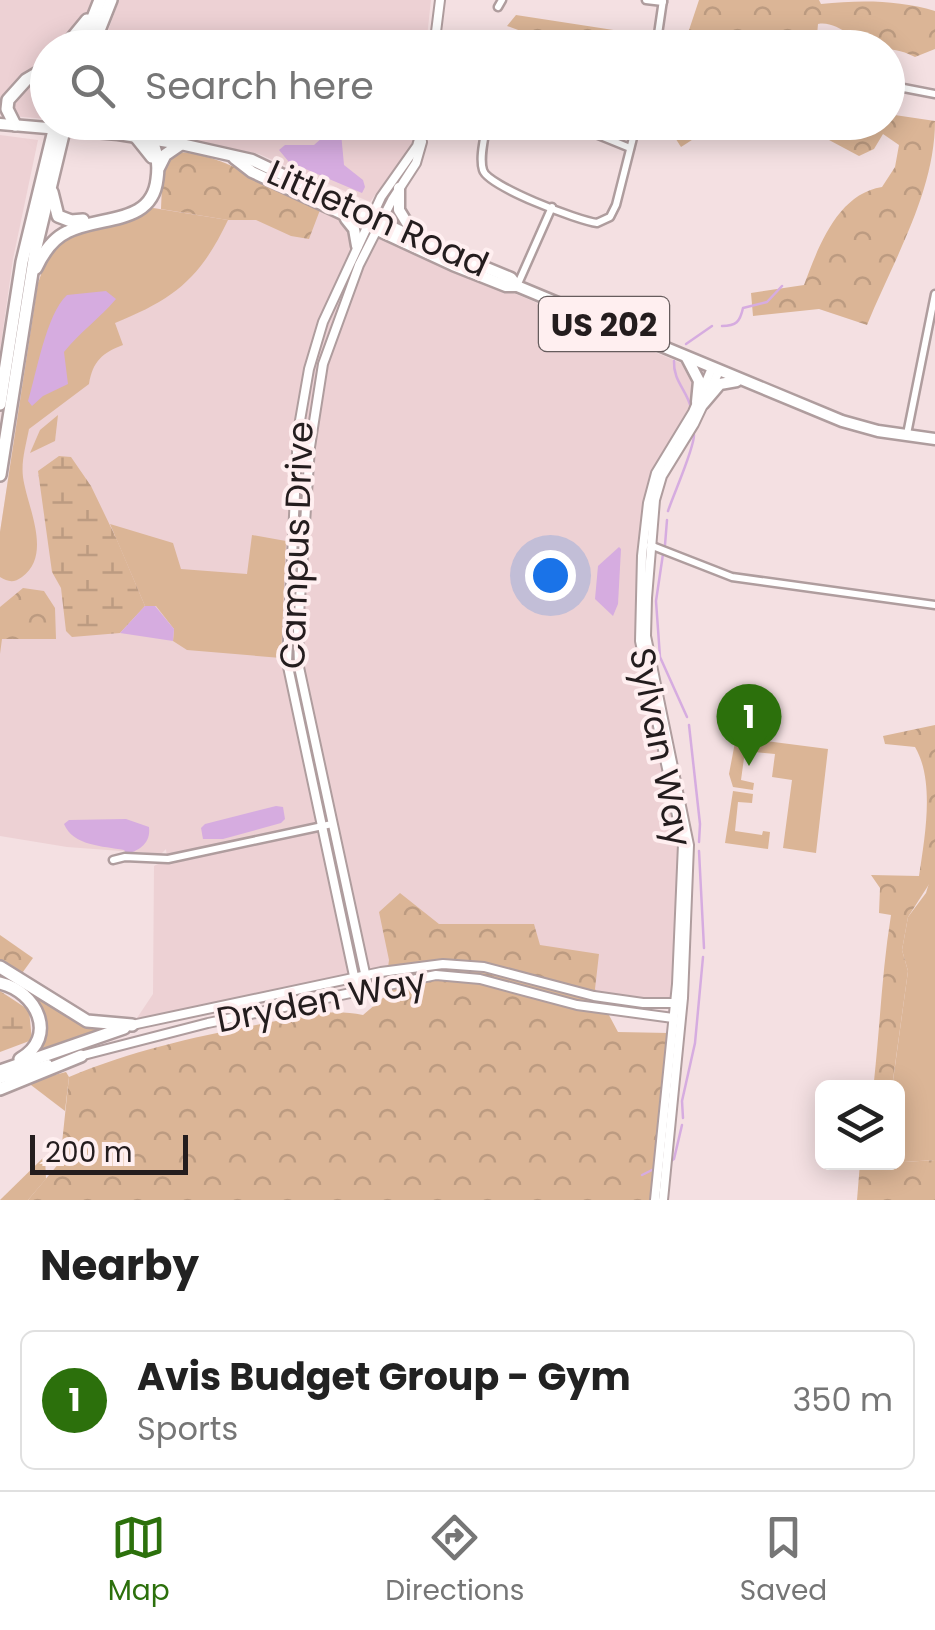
<!DOCTYPE html>
<style>
body{margin:0;font-family:Poppins,sans-serif;background:#f6f6f6;color:#222}
.controls{position:absolute;right:30px;bottom:30px;display:grid;overflow:hidden;border-radius:15px;box-shadow:0 5px 25px #0003}
.controls button{width:90px;height:90px;display:grid;place-items:center;padding:0;border:0;border-bottom:2px solid #e0e0e0;background:#fff;color:#222;font:50px sans-serif}
.scale{position:absolute;left:30px;bottom:25px;width:158px;box-sizing:border-box;padding-left:10px;border:5px solid #241d1e;border-top:0;font-size:28px;line-height:35px;white-space:nowrap;color:#241d1e;-webkit-text-stroke:8px #ffeff0;paint-order:stroke}
.you{position:absolute;left:550px;top:575px;width:35px;height:35px;margin:-25px;border:8px solid #fff;border-radius:50%;background:#1a73e8;box-shadow:0 0 0 15px #1a73e833}
.badge{display:grid;place-items:center;width:65px;height:65px;border-radius:50%;background:#2c700c;color:#fff;font-size:32px;font-weight:700}
.pin{position:absolute;translate:-50% -82px;filter:drop-shadow(0 2px 5px #0008)}
.pin::after{content:'';position:absolute;top:52px;width:35px;height:30px;background:inherit;clip-path:polygon(0 0,100% 0,50% 100%)}
.list{margin:0;padding:0;list-style:none}
h2{display:flex;justify-content:space-between;align-items:center;height:130px;margin:0;padding:0 40px;font-size:42px}
h2 small{font-size:32px;font-weight:400;color:#767676}
.list li{display:grid;grid-template-columns:65px 1fr auto;gap:30px;align-items:center;box-sizing:border-box;height:140px;margin:0 20px 20px;padding:0 20px;border:2px solid #e0e0e0;border-radius:15px}
.list b{display:block;font-size:38px;white-space:nowrap}
.list p{margin:0;font-size:32px;white-space:nowrap;color:#767676}
.list em{font-size:32px;font-style:normal;color:#767676}
.icon{flex:none;width:55px;height:55px;fill:none;stroke:currentColor;stroke-width:2;stroke-linecap:round;stroke-linejoin:round}
.map{position:relative;flex:none;width:935px;height:1200px;overflow:hidden}
.search{position:absolute;background:#fff;box-shadow:0 5px 25px #0003;left:30px;right:30px;top:30px;height:110px;display:flex;align-items:center;gap:25px;box-sizing:border-box;padding:0 35px;border-radius:55px;color:#767676;font-size:38px}
.sheet{height:290px;background:#fff}
nav{display:flex;justify-content:space-around;align-items:center;box-sizing:border-box;height:140px;border-top:2px solid #e0e0e0;background:#fff;font-size:28px;color:#767676}
nav a{display:grid;justify-items:center;gap:5px}
nav .on{color:#2c700c}
.map>svg:first-child{display:block}
.built{fill:#edd1d4}
.green{fill:#dbb596}
.forest{fill:url(#forest-crowns)}
.wetland{fill:url(#wetland-marsh)}
.water{fill:#d6ace0}
.lines{fill:none;stroke-linecap:round;stroke-linejoin:round}
.stream{stroke:#d6ace0;stroke-width:2.5}
.minor-casing{stroke:#af9d9e;stroke-width:11}
.tertiary-casing{stroke:#af9d9e;stroke-width:12}
.primary-casing{stroke:#af9d9e;stroke-width:15}
.trunk-casing{stroke:#af9d9e;stroke-width:16}
.minor{stroke:#fff;stroke-width:6}
.tertiary{stroke:#fff;stroke-width:8}
.primary{stroke:#fff;stroke-width:10}
.trunk{stroke:#fff;stroke-width:11}
.labels{text-anchor:middle;dominant-baseline:central;stroke-width:8;stroke-linejoin:round;paint-order:stroke}
.shield{fill:#ffeff0;stroke:#665c5d;stroke-width:2.5}
.shield-label{font-size:32px;font-weight:bold;fill:#241d1e}
.street-label{font-size:35px;fill:#241d1e;stroke:#ffeff0}
</style>
<div class="map">
<svg width="935" height="1200" viewBox="0 0 935 1200">
<defs>
<pattern id="forest-crowns" width="20" height="18" patternUnits="userSpaceOnUse" patternTransform="scale(2.5)"><rect width="20" height="18" fill="#dbb596"/><path d="M2 6a3 3 0 1 1 6 0M12 15a3 3 0 1 1 6 0" fill="none" stroke="#bc9b81"/></pattern>
<pattern id="wetland-marsh" width="20" height="14" patternUnits="userSpaceOnUse" patternTransform="scale(2.5)"><rect width="20" height="14" fill="#dbb596"/><path d="M1 5h8M5 5V1M11 12h8M15 12V8" fill="none" stroke="#bc9b81"/></pattern>
</defs>
<rect width="100%" height="100%" fill="#f4e0e2"/>
<g class="built">
<polygon points="0,0 94,0 76,47 48,48 47,119 0,115"/>
<polygon points="119,0 431,0 426,47 102,48"/>
<polygon points="108,123 416,123 413,143 370,202 259,154"/>
<polygon points="0,135 38,140 13,259 0,351"/>
<polygon points="188,152 235,168 286,192 299,202 403,247 688,366 696,378 696,398 660,459 645,497 636,623 637,645 679,843 674,988 670,997 662,1000 631,997 416,961 180,1012 137,1018 153,994 154,866 167,859 166,849 161,854 67,847 0,836 0,532 38,283 85,229 137,218 153,208 161,209 163,166"/>
</g>
<g class="green">
<path d="M153,208L228,220C200,279 174,299 115,323L123,345C102,353 93,361 89,384L29,429C26,445 21,461 23,477C27,507 53,554 22,577C14,583 8,582 0,577V532L38,283C42,274 44,260 49,253C72,221 122,227 153,208Z"/>
<polygon points="58,415 55,441 30,453 40,430"/>
<polygon points="110,524 173,543 181,569 247,574 252,535 286,541 281,658 187,650 173,641 174,629 156,606 145,606"/>
<polygon points="736,737 828,749 816,853 783,848 792,780 772,777 775,754 745,751 741,780 754,783 753,790 733,787 729,774"/>
<polygon points="733,791 753,794 752,803 738,802 735,831 762,835 763,831 770,832 768,849 725,843"/>
<polygon points="935,863 935,1160 904,1162 898,1147 898,1088 892,1088 908,971 902,950 908,917 926,893"/>
<polygon points="0,971 84,1024 103,1030 32,1056 44,1021 0,980"/>
<polygon points="66,1072 69,1077 65,1111 27,1082"/>
<polygon points="45,1156 46,1179 28,1200 0,1200"/>
</g>
<g class="forest">
<path d="M699,0H819L821,4C860,0 898,0 935,11V49L915,57C900,49 892,50 877,48C857,44 838,20 818,24L816,47H697L688,33Z"/>
<polygon points="516,15 633,33 626,47 529,47 529,34 507,26"/>
<path d="M888,114L935,121C935,192 893,261 867,325L819,309L753,316L751,293L804,285C818,248 837,194 882,187L895,167L899,145L883,134L874,149L859,156L829,140L814,123L888,122Z"/>
<polygon points="672,123 695,123 695,138 681,147 672,133"/>
<path d="M174,152C227,152 273,192 320,210L309,239L291,236L256,220H228L161,209L163,166Z"/>
<polygon points="23,588 44,591 55,608 56,639 2,639 0,654 0,607"/>
<path d="M935,725V875L908,917L902,950L908,971L892,1087H864L874,1081C880,1026 882,970 891,915L879,913L880,888L871,875L919,876C925,836 935,781 915,747L885,744L883,736Z"/>
<path d="M400,893L439,924H534L540,945L599,954L595,989L618,1032L669,1033L651,1200H28L60,1162L69,1077C131,1051 190,1038 256,1025C293,1018 327,1007 363,1015L384,997L389,960L379,912Z"/>
<polygon points="0,935 33,958 20,976 0,963"/>
<polygon points="898,1147 904,1162 935,1160 935,1200 857,1200 860,1163 898,1162"/>
</g>
<g class="wetland">
<polygon points="59,456 71,457 91,486 117,540 145,606 120,633 72,637 66,631 61,588 52,572 38,471"/>
<polygon points="0,991 29,1010 32,1040 0,1052"/>
</g>
<g class="water">
<polygon points="340,122 344,165 363,180 365,187 362,193 289,162 279,150 285,145 314,145"/>
<path d="M106,291L116,299C99,319 81,331 64,352L68,384L43,396L32,406L28,401C36,376 46,314 67,295Z"/>
<polygon points="619,547 621,549 618,604 613,616 595,599 598,566"/>
<polygon points="145,606 155,606 174,629 173,641 120,633"/>
<polygon points="276,806 283,807 285,819 281,823 223,839 203,839 201,828 205,824"/>
<path d="M126,819L149,827C151,843 140,850 127,854L124,850C103,846 73,846 64,824L69,820Z"/>
</g>
<g class="lines">
<g class="stream">
<path d="M722,326C736,326 740,322 743,308L767,302L782,286"/>
<polyline points="686,344 712,326"/>
<path d="M674,361C673,381 687,390 691,408"/>
<path d="M668,511C674,493 694,449 694,435"/>
<polyline points="665,545 667,520"/>
<polyline points="663,554 656,601 660,657 687,717"/>
<polyline points="689,725 700,824 699,842"/>
<polyline points="699,851 704,948"/>
<polyline points="683,1118 682,1101 695,1043 703,957"/>
<polyline points="671,1161 674,1159 682,1125"/>
<polyline points="642,1175 654,1169"/>
</g>
<g class="minor-casing">
<g id="minor">
<polyline points="646,0 663,2"/>
<polyline points="498,7 502,0"/>
<polyline points="497,48 497,40"/>
<polyline points="656,48 663,0"/>
<polyline points="888,85 935,94"/>
<path d="M487,122C485,136 479,157 483,170C487,186 579,221 597,223L610,217L616,205L637,122"/>
<polyline points="566,122 630,148"/>
<polyline points="517,286 552,207"/>
<polyline points="907,434 935,294"/>
<polyline points="650,545 732,577 935,605"/>
<polyline points="113,860 125,857 168,859 332,824"/>
</g>
</g>
<g class="tertiary-casing">
<g id="tertiary">
<polyline points="434,48 440,0"/>
<polyline points="368,987 299,667 298,630 310,447 323,364 359,265 392,200 416,163 422,142"/>
<polyline points="357,990 287,662 298,432 309,369 323,322 381,197 417,146 424,122"/>
<polyline points="132,1025 381,972 443,964 484,967 594,996 643,1003 678,1003"/>
<polyline points="76,1057 208,1023 436,975 480,979 577,1005 673,1018"/>
<polyline points="0,1079 48,1064"/>
<polyline points="655,1200 677,984 683,844 640,641 642,556 648,503 656,473 693,412 712,368"/>
<polyline points="663,1200 683,998 689,845 646,636 647,598 655,500 662,476 694,424 719,371"/>
</g>
</g>
<g class="primary-casing">
<g id="primary">
<polyline points="0,124 118,134 181,144 252,160 419,240 511,278 517,286"/>
<polyline points="234,158 252,172 453,265 506,286 517,286 842,421 878,431 935,439"/>
<polyline points="399,188 399,210 415,236"/>
<polyline points="346,219 354,229 357,246"/>
<polyline points="687,358 699,381 697,402"/>
<polyline points="703,404 720,384 737,381"/>
</g>
</g>
<g class="trunk-casing">
<g id="trunk">
<polyline points="64,48 87,20"/>
<polyline points="81,48 100,0"/>
<polyline points="92,48 111,0"/>
<polyline points="15,125 7,109 8,100 26,80 48,67"/>
<polyline points="136,137 152,157"/>
<polyline points="159,167 165,155 181,144"/>
<polyline points="52,192 58,216 71,221 83,220"/>
<path d="M36,268C43,253 52,239 67,232C99,215 152,226 157,179C159,165 158,153 151,140"/>
<polyline points="0,404 22,262 56,122"/>
<polyline points="0,475 36,247 66,122"/>
<polyline points="0,967 87,1021 132,1025"/>
<path d="M0,983C36,991 59,1037 20,1059"/>
<polyline points="0,1071 124,1028"/>
<polyline points="0,1089 81,1056"/>
</g>
</g>
<use href="#minor" class="minor"/>
<use href="#tertiary" class="tertiary"/>
<use href="#primary" class="primary"/>
<use href="#trunk" class="trunk"/>
</g>
<g class="labels">
<rect class="shield" x="539" y="297" width="130" height="54" rx="8"/>
<g class="shield-label">
<text x="604" y="324">US 202</text>
</g>
<g class="street-label">
<text transform="translate(378 218) rotate(24)">Littleton Road</text>
<text transform="translate(296 545) rotate(-88)">Campus Drive</text>
<text transform="translate(661 747) rotate(79)">Sylvan Way</text>
<text transform="translate(321 1000) rotate(-11)">Dryden Way</text>
</g>
</g>
</svg>
<div class="controls">
<button><svg class="icon" aria-label="layers" viewBox="0 0 24 24"><path d="M12 4l9 5-9 5-9-5zM3 14l9 5 9-5"/></svg></button>
</div>
<div class="scale">200 m</div>
<div class="you"></div>
<div class="pin badge" style="left:749px;top:766px">1</div>
<div class="search"><svg class="icon" aria-label="search" viewBox="0 0 24 24"><circle cx="10" cy="10" r="6"/><path d="M15 15l6 6"/></svg>Search here</div>
</div>
<section class="sheet">
<h2>Nearby<small></small></h2>
<ul class="list">
<li><span class="badge">1</span><div><b>Avis Budget Group - Gym</b><p>Sports</p></div><em>350 m</em></li>
</ul>
</section>
<nav>
<a class="on"><svg class="icon" aria-label="map" viewBox="0 0 24 24"><path d="M3 6l6-2 6 2 6-2v14l-6 2-6-2-6 2zM9 4v14M15 6v14"/></svg>Map</a>
<a><svg class="icon" aria-label="directions" viewBox="0 0 24 24"><path d="M12 3l9 9-9 9-9-9zM9 14v-3h6M13 9l2 2-2 2"/></svg>Directions</a>
<a><svg class="icon" aria-label="saved" viewBox="0 0 24 24"><path d="M7 4h10v16l-5-4-5 4z"/></svg>Saved</a>
</nav>
